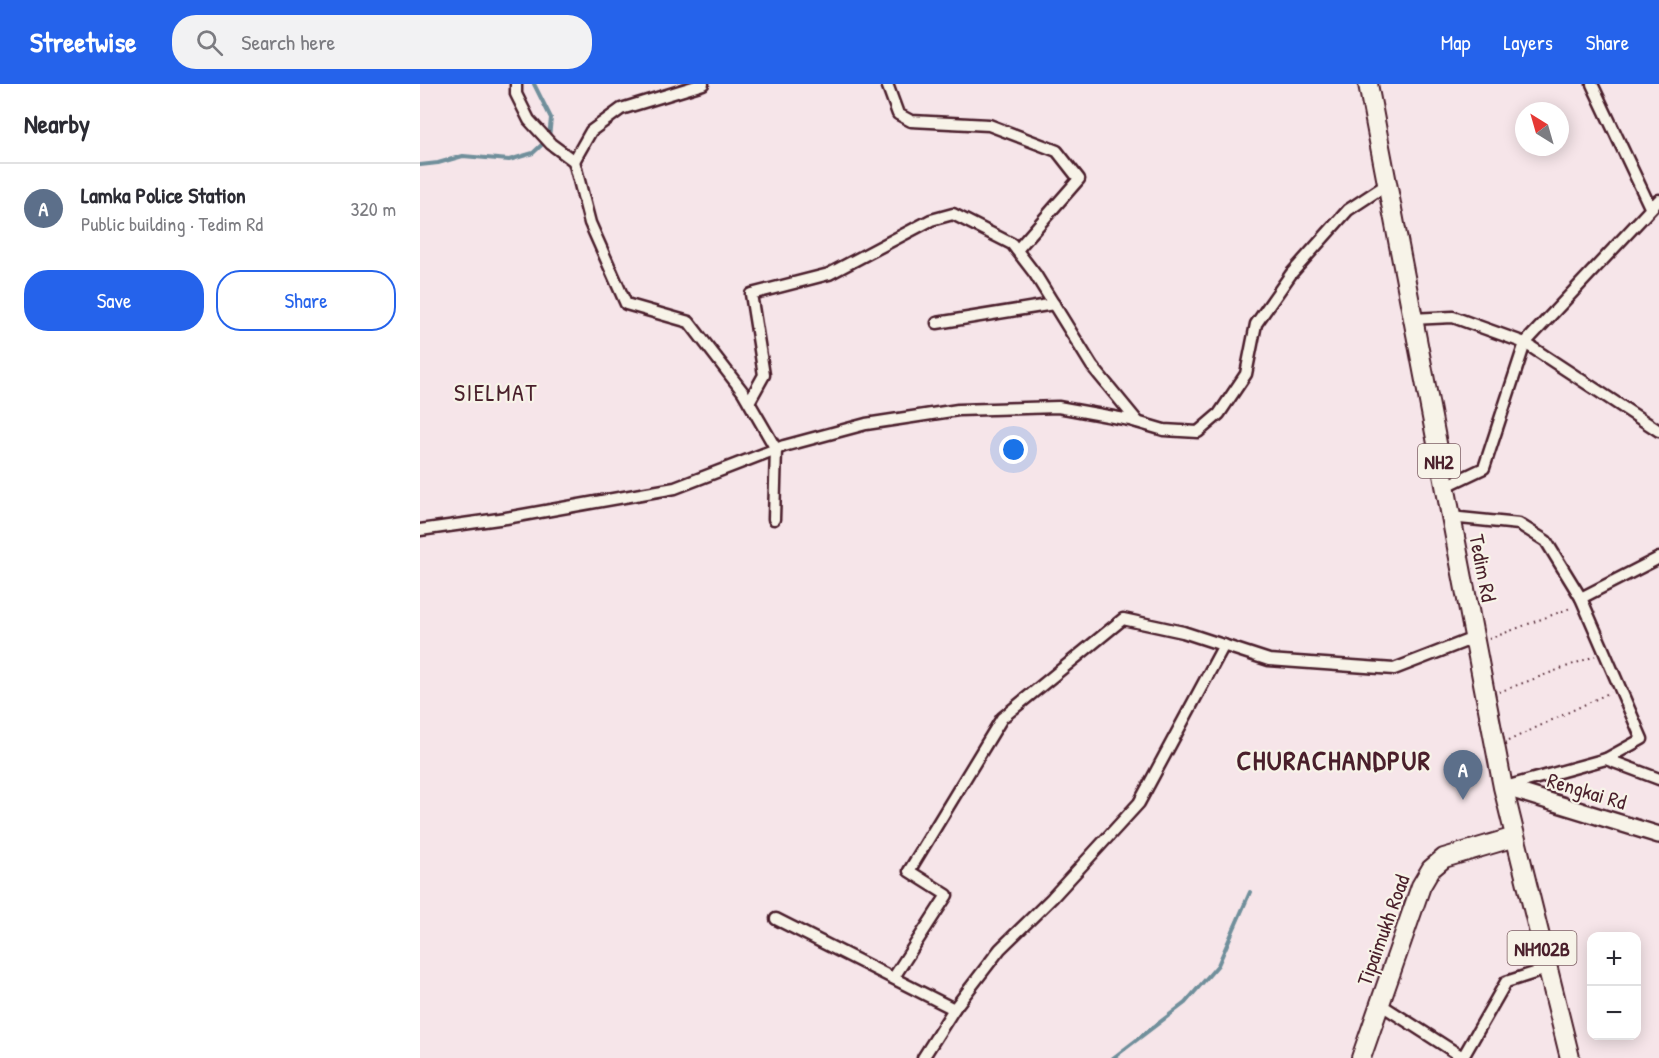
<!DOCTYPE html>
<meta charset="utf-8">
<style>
body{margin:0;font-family:"Patrick Hand",sans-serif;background:#f2f2f3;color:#2b2b33}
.controls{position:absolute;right:18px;bottom:18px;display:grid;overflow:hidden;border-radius:12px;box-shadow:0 3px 15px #0003}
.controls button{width:54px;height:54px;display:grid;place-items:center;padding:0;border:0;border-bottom:2px solid #e1e1e2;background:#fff;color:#2b2b33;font:30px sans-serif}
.compass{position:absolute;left:1095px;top:18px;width:54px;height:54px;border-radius:50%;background:#fff;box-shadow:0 3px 15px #0003;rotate:323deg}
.you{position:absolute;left:594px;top:366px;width:21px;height:21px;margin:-15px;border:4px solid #fff;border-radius:50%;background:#1a73e8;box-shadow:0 0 0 9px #1a73e833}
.badge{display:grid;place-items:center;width:39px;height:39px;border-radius:50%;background:#2563eb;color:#fff;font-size:20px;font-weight:700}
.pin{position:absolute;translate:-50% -50px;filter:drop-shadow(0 2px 3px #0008)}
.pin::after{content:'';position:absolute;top:32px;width:21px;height:18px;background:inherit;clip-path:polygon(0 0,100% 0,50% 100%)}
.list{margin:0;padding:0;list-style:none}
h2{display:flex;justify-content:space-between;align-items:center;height:78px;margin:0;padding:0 24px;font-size:26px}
h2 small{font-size:20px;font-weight:400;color:#7c7c81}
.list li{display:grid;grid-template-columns:39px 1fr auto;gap:18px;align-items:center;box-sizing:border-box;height:90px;padding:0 24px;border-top:2px solid #e1e1e2}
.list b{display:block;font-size:22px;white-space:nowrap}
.list p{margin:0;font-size:20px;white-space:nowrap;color:#7c7c81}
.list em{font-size:20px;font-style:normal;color:#7c7c81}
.actions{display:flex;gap:12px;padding:18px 24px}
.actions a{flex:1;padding:14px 0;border:2px solid #2563eb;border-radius:24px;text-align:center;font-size:21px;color:#2563eb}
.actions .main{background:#2563eb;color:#fff}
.icon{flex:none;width:33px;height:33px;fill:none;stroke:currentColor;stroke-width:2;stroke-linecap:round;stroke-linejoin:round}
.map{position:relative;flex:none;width:1239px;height:974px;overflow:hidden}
header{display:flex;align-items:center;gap:36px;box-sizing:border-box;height:84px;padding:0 30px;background:#2563eb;color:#fff}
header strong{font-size:28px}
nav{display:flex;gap:33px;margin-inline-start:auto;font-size:21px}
.search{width:420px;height:54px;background:#f2f2f3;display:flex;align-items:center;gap:15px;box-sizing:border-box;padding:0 21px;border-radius:24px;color:#7c7c81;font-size:22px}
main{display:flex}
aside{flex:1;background:#fff}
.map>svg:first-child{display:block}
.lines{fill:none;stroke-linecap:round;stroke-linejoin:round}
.stream{stroke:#708f9b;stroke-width:4}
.street-casing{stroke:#4a1f2b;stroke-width:15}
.primary-casing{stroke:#4a1f2b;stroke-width:20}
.highway-casing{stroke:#4a1f2b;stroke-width:22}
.path{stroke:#4a1f2b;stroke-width:2;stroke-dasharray:1.5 4.5;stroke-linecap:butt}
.street{stroke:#f7f3e8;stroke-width:10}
.primary{stroke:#f7f3e8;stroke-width:15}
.highway{stroke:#f7f3e8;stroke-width:18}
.labels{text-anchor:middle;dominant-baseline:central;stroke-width:4.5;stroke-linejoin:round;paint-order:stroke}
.shield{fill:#f7f3e8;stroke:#7e5f64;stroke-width:1.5}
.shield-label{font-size:20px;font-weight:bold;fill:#4a1f2b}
.street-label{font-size:21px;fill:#4a1f2b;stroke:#f7f3e8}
.quarter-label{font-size:24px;letter-spacing:1.5px;fill:#4a1f2b;stroke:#f7f3e8}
.district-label{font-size:27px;font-weight:bold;letter-spacing:1.5px;fill:#4a1f2b;stroke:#f7f3e8}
</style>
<header>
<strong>Streetwise</strong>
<div class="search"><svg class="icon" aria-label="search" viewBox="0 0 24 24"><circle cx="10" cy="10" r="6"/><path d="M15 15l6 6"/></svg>Search here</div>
<nav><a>Map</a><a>Layers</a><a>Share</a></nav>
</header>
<main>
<aside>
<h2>Nearby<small></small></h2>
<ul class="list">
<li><span class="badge" style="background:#5c6f8a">A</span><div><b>Lamka Police Station</b><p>Public building · Tedim Rd</p></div><em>320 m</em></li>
</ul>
<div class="actions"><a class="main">Save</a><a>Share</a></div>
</aside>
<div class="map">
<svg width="1239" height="974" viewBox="0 0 1239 974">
<rect width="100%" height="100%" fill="#f6e5e9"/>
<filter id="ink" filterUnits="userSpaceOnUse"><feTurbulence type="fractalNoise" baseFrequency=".0167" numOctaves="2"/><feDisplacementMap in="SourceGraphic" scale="12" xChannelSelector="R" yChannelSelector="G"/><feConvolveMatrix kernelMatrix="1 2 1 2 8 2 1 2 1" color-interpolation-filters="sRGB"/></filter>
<g filter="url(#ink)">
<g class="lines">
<g class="stream">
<polyline points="0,81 18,79 43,72 89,76 113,69 129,54 131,34 114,0"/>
<polyline points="693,974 765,919 798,881 830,808"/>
</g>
<g class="street-casing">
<g id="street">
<polyline points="96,0 96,10 109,36 131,60 154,77 170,139 206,220 269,238 323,308 356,365 354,435"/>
<polyline points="467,0 478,30 491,37 569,41 637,67 659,95 597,166"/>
<polyline points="1172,0 1230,123"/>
<polyline points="154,77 171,47 201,25 283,0"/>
<polyline points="991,235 1033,233 1105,259 1239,347"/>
<polyline points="517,239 634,220"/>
<polyline points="329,318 344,291 331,210 409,190 511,136 533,130 592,160 615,190 672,282 718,338"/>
<polyline points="1024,403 1064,384 1105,259 1239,116"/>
<polyline points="1030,433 1099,440 1126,457 1161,514 1222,655 1186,675"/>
<polyline points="0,446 86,434 255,404 364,362 446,340 538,326 638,323 710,336 744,346 778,348 799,330 826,290 836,240 871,190 928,126 966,101"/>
<polyline points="1161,514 1239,474"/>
<polyline points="1085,703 1186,675 1239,695"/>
<polyline points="356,835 534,925"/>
<polyline points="474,893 527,811 489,787 582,634 703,535 763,548 849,576 974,585 1054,554"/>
<polyline points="960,920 1044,974"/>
<polyline points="1043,973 1086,898 1127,885"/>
<polyline points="503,974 534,925 580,865 632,814 719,719 804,561"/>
</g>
</g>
<g class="primary-casing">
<polyline id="primary" points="1083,703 1239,751"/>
</g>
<g class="highway-casing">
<g id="highway">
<polyline points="948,0 1083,703 1150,974"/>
<polyline points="941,974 1001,802 1011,785 1024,774 1095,753"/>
</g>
</g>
<g class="path">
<polyline points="1069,555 1153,523"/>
<polyline points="1079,608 1175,572"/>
<polyline points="1088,657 1191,608"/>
</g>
<use href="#street" class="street"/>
<use href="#primary" class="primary"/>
<use href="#highway" class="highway"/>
</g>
</g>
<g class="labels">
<g class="shield">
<rect x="998" y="360" width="42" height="34" rx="4.5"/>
<rect x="1087.5" y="847" width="69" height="34" rx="4.5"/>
</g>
<g class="shield-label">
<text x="1019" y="377">NH2</text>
<text x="1122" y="864">NH102B</text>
</g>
<g class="street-label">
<text transform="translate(1063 484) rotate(79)">Tedim Rd</text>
<text transform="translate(1167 707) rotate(17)">Rengkai Rd</text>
<text transform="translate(963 846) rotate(-70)">Tipaimukh Road</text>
</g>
<g class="quarter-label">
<text x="76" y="308">SIELMAT</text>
</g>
<g class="district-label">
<text x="914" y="676">CHURACHANDPUR</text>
</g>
</g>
</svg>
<div class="controls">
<button>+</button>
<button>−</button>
</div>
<svg class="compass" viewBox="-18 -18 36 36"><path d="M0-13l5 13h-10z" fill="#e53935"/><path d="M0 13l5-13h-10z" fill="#7c7c81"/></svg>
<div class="you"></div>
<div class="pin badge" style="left:1043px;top:716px;background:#5c6f8a">A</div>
</div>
</main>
